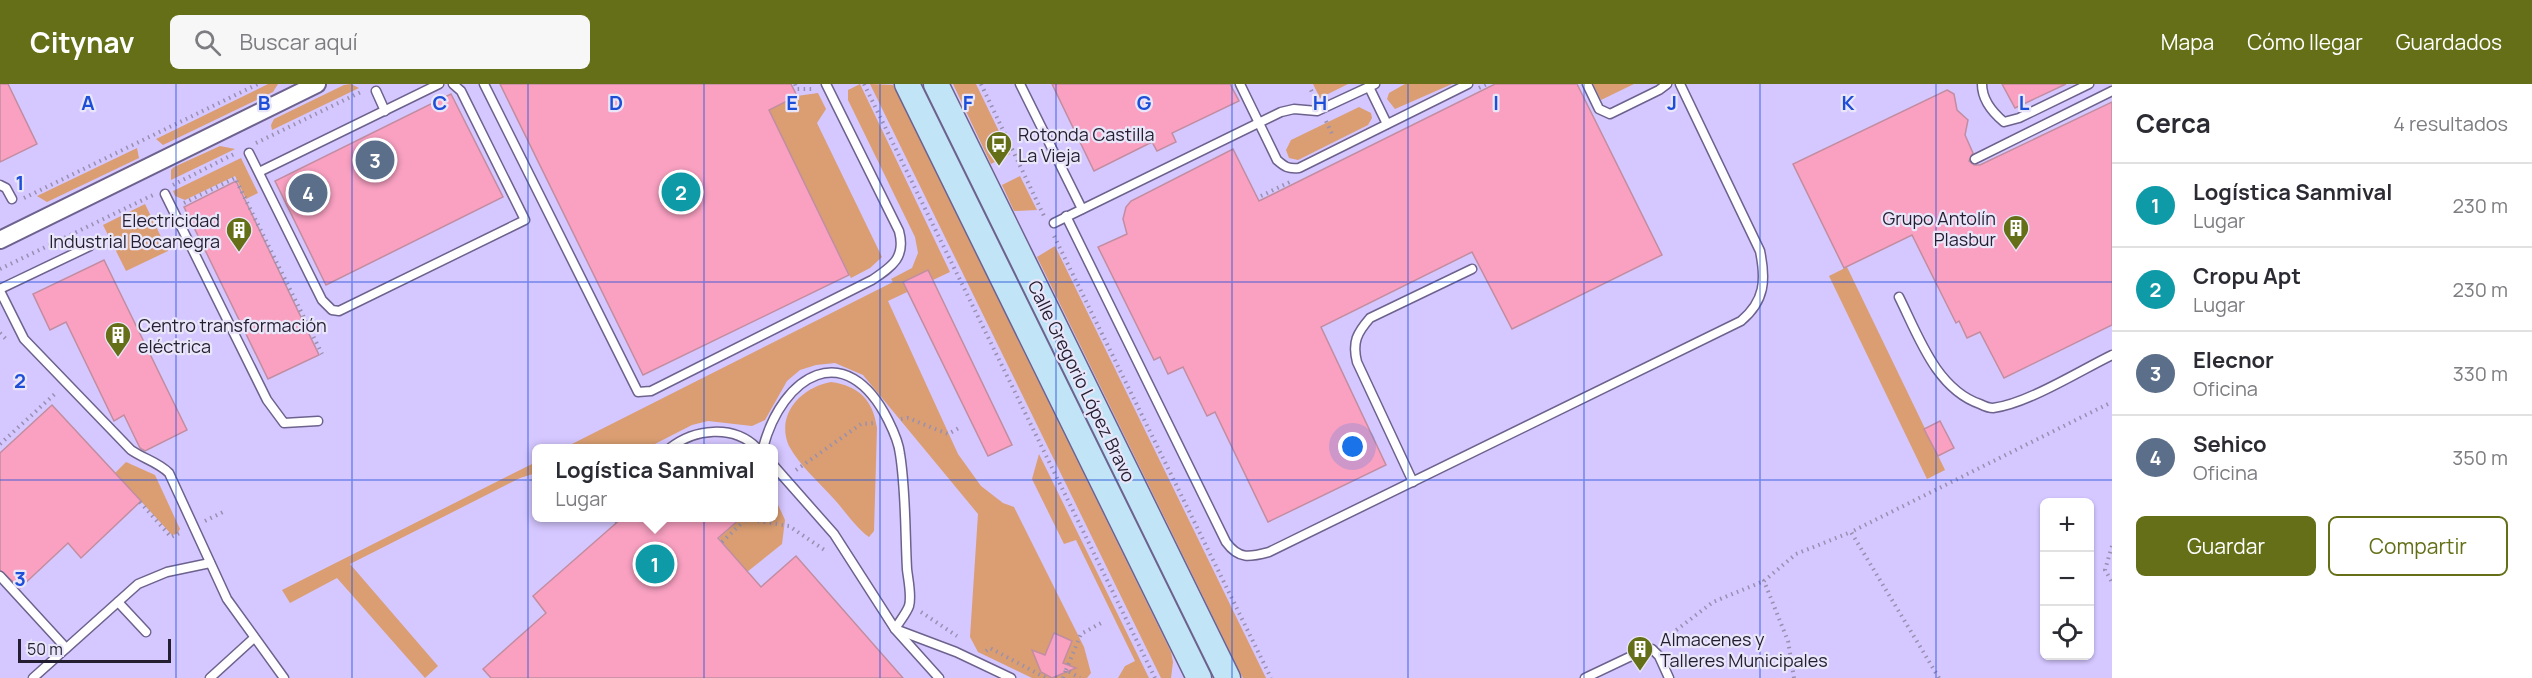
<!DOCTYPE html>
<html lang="es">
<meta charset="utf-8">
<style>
body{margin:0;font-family:Manrope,sans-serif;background:#f7f7f7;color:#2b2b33}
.controls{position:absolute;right:18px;bottom:18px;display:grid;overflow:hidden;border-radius:9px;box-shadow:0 2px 4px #0004}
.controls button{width:54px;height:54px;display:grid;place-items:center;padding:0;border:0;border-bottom:2px solid #e1e1e2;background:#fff;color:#2b2b33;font:30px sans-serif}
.scale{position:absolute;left:18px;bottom:15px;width:153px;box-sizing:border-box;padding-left:6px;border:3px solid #231e30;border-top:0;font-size:16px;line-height:21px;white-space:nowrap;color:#231e30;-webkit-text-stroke:4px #eae6fa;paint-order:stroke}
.you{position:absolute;left:1353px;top:363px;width:21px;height:21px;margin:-15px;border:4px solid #fff;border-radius:50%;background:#1a73e8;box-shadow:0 0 0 9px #1a73e833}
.badge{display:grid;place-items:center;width:39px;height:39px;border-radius:50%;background:#646f17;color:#fff;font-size:20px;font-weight:700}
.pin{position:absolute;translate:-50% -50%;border:3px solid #fff;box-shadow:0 2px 6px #0006}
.popup{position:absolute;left:532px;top:360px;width:246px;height:78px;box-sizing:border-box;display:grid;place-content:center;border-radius:9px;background:#fff;filter:drop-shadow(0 2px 4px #0005);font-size:20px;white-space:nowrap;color:#7c7c81}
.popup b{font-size:22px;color:#2b2b33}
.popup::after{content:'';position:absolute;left:50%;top:100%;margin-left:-12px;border:12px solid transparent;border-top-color:#fff}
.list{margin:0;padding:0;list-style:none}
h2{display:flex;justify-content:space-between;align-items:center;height:78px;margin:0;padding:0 24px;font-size:26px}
h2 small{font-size:20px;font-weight:400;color:#7c7c81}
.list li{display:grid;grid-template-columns:39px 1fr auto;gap:18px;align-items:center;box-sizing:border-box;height:84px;padding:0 24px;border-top:2px solid #e1e1e2}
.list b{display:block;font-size:22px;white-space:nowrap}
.list p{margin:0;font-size:20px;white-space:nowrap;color:#7c7c81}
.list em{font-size:20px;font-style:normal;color:#7c7c81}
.actions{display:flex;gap:12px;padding:18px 24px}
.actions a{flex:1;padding:14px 0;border:2px solid #646f17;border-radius:9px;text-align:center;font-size:21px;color:#646f17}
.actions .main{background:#646f17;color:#fff}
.icon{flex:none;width:33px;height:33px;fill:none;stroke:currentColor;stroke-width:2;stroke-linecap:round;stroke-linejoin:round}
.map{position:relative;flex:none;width:2112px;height:594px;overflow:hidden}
header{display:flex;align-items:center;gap:36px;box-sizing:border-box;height:84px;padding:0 30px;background:#646f17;color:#fff}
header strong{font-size:28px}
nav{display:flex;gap:33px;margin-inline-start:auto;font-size:21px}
.search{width:420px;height:54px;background:#f7f7f7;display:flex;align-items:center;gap:15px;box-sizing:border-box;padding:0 21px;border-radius:9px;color:#7c7c81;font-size:22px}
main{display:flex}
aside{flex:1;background:#fff}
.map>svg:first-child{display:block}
.built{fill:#d5c7ff;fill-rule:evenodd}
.green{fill:#da9e72}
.building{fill:#faa1c2;stroke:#c28da0;stroke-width:1.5}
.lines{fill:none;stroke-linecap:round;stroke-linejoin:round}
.lane-casing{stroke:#6d628d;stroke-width:11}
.street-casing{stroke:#6d628d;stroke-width:20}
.secondary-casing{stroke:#6d628d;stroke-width:27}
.path{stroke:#9990b0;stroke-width:4;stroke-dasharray:1.5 4.5;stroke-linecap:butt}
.lane{stroke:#fff;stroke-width:8}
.street{stroke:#fff;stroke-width:16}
.secondary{stroke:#c1e4f7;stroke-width:24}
.grid{fill:none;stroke:#1d4ed8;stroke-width:1.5;stroke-opacity:0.55}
.labels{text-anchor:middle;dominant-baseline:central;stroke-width:4.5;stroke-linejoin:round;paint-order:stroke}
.poi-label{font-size:18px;fill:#231e30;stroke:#eae6fa;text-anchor:start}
.street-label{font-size:18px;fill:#231e30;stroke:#eae6fa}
.grid-label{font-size:20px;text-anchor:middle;font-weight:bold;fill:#1d4ed8;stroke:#eae6fa;stroke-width:4.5;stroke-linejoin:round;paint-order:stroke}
</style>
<header>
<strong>Citynav</strong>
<div class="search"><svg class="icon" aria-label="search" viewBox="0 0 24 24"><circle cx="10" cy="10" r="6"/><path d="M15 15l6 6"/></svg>Buscar aquí</div>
<nav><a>Mapa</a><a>Cómo llegar</a><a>Guardados</a></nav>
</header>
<main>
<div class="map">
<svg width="2112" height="594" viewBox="0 0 2112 594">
<rect width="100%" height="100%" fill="#dfd5fd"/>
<path class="built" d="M0,0H2112V594H0ZM536,364H774V434H536ZM2044,418H2090V572H2044Z"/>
<g class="green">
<polygon points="268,0 278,0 273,8 163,61 156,55"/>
<polygon points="351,0 359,4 272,46 271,41 274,35 344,1"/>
<polygon points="860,0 950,188 888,217 958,370 981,402 1003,419 1014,423 1084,563 1091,589 1087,594 1032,594 978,568 970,553 978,430 863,291 835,279 816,281 800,286 787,297 765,336 752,342 708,337 692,341 647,364 564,364 893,198 891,195 912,184 918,169 915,153 848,16 848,6"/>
<polygon points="870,0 893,1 1171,568 1173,578 1171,594 1161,594"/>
<polygon points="953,0 976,0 1010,70 991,80"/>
<polygon points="1313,0 1348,0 1320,14"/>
<polygon points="1405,0 1452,0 1395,25 1387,15 1389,9"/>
<polygon points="1593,0 1634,0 1601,16"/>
<polygon points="818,9 826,25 817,39 882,173 870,184 851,194 769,26 797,12"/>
<polygon points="1359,23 1371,29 1372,34 1368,41 1298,76 1289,74 1286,66 1291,56"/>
<polygon points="220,62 235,65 171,96 171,86 174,83"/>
<polygon points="137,64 139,74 47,118 37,112"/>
<polygon points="241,74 258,109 246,115 235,92 185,116 175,112 173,107"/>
<polygon points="1020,92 1037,126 1014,127 1002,101"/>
<polygon points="145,120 168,167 126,187 103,141"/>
<polygon points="1055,162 1266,594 1243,594 1037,173"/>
<polygon points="1847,183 1945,386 1927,395 1829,192"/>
<path d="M831,298C859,302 873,316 877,344L874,447L869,453C856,444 845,427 834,415C820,399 799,381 789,362C775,330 802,303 831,298Z"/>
<polygon points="1039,370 1149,594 1118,594 1125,582 1135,577 1076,456 1064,460 1032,395"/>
<polygon points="126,378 155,391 180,445 177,450 172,451 115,389"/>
<polygon points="536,378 536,389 520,394 350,480 438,582 425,594 337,494 290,519 282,506"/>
<polygon points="774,412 785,436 782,460 747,488 719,454 741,434 774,434"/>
</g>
<g class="building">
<polygon points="0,0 8,0 37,60 0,78"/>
<polygon points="500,0 791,0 797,12 769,26 849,191 643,291"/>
<polygon points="1052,0 1230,0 1239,17 1172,49 1176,58 1157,67 1152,58 1094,87"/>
<polygon points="1495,0 1577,0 1662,171 1512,245 1472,168 1321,243 1386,381 1268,438 1215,328 1207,332 1183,283 1168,290 1160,273 1154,276 1098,163 1127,150 1123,135 1126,123 1131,117 1233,65 1259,117"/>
<polygon points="2002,0 2066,0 2015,24"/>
<polygon points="1947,6 1954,10 1957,26 1968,36 1965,51 1973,69 1969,77 1974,81 1980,81 2112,18 2112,241 2004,294 1980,248 1967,254 1959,237 1956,239 1912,151 1844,184 1793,80"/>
<polygon points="451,10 503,113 326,201 275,97"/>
<polygon points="236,97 319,271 268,295 184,123"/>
<polygon points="104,176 187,346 145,367 140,364 124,331 114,337 66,238 50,246 33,210"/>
<polygon points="928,186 1012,361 988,372 903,198"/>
<polygon points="52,321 141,417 81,474 68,459 20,504 0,486 0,369"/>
<polygon points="1940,337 1954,364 1938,372 1924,345"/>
<polygon points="622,434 741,434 718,454 761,503 796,472 903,594 491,594 483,585 546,529 533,512"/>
<polygon points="1054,549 1072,557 1063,579 1076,584 1052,594 1041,588 1032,566 1045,571"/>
</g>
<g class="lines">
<g class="lane-casing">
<g id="lane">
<path d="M484,0L638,308L651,307L872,196C893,182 906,173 899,147L826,0"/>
<polyline points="1020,0 1082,125"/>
<path d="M1240,0L1277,76C1285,83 1288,85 1299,84L1468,0"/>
<polyline points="1587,0 1599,25 1610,30 1659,6 1667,0"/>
<path d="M1982,0C1982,16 1992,28 2004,38L2019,34L2089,0"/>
<polyline points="1369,3 1387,40"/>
<polyline points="376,7 385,27"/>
<polyline points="249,69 322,216 332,226 339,227 525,136 461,7 453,0"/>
<polyline points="1975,75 2112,7"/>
<polyline points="259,88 439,0"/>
<polyline points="0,101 6,104 12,115"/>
<polyline points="165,110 267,316 284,339 318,337"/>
<path d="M1066,132L1226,458C1239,476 1250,473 1269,468L1741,237C1765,217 1766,196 1760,167L1680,0"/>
<polyline points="1054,139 1281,28 1294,25 1317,27 1375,0"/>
<polyline points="0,205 90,162"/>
<path d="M0,207L24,255L131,366C144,375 158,378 169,389L227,515L284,594"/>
<path d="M1899,213C1918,251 1936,305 1980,320C1984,322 1989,324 1993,324C2027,320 2081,286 2112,271"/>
<path d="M670,364C694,345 733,340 757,364"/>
<path d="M763,364C782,291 846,252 888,336C893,346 899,360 900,370C906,408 905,448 907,485C908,495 912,512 909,522C906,530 899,538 895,545L956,568L1011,594"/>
<polyline points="774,382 834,450 895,545 939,594"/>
<path d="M1413,398L1357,278C1352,258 1357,249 1370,234L1472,185"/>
<polyline points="0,492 66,564"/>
<polyline points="118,518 146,548"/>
<polyline points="33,594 138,500 167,488 210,479"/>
<polyline points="210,594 254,554"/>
<polyline points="1585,594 1642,567 1652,565 1659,572 1669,594"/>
</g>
</g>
<g class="street-casing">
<polyline id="street" points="0,156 317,0"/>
</g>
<g class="secondary-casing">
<g id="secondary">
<polyline points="907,0 1199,594"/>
<polyline points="936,0 1228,594"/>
</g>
</g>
<g class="path">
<polyline points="795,0 797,5 813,5"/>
<polyline points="864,0 1155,594"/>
<polyline points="981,0 1044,132"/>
<polyline points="1479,4 1487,0"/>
<polyline points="1311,6 1315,14"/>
<polyline points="1326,37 1333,52"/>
<polyline points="256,59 363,7"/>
<polyline points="173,101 236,69"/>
<polyline points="1261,112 1290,98"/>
<polyline points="24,114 258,0"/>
<polyline points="184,119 235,94 322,270"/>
<polyline points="1054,152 1271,594"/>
<polyline points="0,185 153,111"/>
<polyline points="0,249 8,257"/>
<polyline points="901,335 908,334 948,350 959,344"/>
<polyline points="0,360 57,308"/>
<polyline points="796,386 861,340 873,339"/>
<polyline points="140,418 171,453 182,448"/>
<polyline points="610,434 614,438 619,434"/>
<polyline points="746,435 789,442 826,467"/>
<polyline points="205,437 223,428"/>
<polyline points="722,458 747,434"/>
<polyline points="2112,462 2105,486 2112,498"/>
<polyline points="921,528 957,552"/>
<polyline points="1662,557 1713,518 1764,497"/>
<polyline points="986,567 990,564 1046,594"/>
<polyline points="1066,586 1081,550 1103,538"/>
<polyline points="1063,594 1066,586 1080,594"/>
<polyline points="1794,594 1788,557 1764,497 1796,470 1851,448"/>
<polyline points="1939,594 1851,448 2112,318"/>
</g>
<use href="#lane" class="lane"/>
<use href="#street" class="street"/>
<use href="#secondary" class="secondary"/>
</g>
<path class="grid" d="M176,0V594M352,0V594M528,0V594M704,0V594M880,0V594M1056,0V594M1232,0V594M1408,0V594M1584,0V594M1760,0V594M1936,0V594M0,198H2112M0,396H2112"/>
<defs>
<g id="bus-pin" transform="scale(1.35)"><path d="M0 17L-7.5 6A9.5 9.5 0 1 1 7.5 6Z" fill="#646f17" stroke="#eae6fa"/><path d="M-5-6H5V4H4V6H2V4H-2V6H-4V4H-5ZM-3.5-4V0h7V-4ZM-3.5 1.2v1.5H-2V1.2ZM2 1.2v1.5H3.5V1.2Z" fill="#fff"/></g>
<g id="building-pin" transform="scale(1.35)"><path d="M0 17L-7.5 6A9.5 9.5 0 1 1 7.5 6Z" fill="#646f17" stroke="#eae6fa"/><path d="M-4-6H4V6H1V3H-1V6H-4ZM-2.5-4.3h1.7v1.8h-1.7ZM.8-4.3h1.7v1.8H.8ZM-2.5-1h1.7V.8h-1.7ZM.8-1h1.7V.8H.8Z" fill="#fff"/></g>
</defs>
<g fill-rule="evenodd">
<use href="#bus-pin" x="999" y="60"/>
<use href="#building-pin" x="2016" y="144"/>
<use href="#building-pin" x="239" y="146"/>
<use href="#building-pin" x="118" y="251"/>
<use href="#building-pin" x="1640" y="565"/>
</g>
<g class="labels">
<g class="poi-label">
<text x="1018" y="50">Rotonda Castilla<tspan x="1018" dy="21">La Vieja</tspan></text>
<text x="1996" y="134" text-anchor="end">Grupo Antolín<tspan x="1996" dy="21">Plasbur</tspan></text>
<text x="220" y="136" text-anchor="end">Electricidad<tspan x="220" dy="21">Industrial Bocanegra</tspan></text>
<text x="138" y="241">Centro transformación<tspan x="138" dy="21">eléctrica</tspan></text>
<text x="1660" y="555">Almacenes y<tspan x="1660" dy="21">Talleres Municipales</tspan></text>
</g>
<g class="street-label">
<text transform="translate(1082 297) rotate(64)">Calle Gregorio López Bravo</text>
</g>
</g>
<g class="grid-label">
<text x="88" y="26">A</text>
<text x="264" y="26">B</text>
<text x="440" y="26">C</text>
<text x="616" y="26">D</text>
<text x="792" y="26">E</text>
<text x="968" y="26">F</text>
<text x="1144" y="26">G</text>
<text x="1320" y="26">H</text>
<text x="1496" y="26">I</text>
<text x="1672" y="26">J</text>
<text x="1848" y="26">K</text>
<text x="2024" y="26">L</text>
<text x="20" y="106">1</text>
<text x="20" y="304">2</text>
<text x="20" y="502">3</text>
</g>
</svg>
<div class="controls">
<button>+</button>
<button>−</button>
<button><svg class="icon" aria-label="locate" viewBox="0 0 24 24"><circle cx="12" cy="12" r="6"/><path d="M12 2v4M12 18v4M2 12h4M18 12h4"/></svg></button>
</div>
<div class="scale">50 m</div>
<div class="you"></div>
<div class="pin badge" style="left:655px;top:480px;background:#0f9aa8">1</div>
<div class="popup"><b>Logística Sanmival</b>Lugar</div>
<div class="pin badge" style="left:681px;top:108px;background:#0f9aa8">2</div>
<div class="pin badge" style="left:375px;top:76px;background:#5c6f8a">3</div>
<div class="pin badge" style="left:308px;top:109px;background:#5c6f8a">4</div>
</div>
<aside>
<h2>Cerca<small>4 resultados</small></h2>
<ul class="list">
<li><span class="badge" style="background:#0f9aa8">1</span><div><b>Logística Sanmival</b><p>Lugar</p></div><em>230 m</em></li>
<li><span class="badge" style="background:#0f9aa8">2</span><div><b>Cropu Apt</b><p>Lugar</p></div><em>230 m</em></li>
<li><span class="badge" style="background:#5c6f8a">3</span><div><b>Elecnor</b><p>Oficina</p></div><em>330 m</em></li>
<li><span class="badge" style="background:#5c6f8a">4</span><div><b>Sehico</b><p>Oficina</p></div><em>350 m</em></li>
</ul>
<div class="actions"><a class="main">Guardar</a><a>Compartir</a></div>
</aside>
</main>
